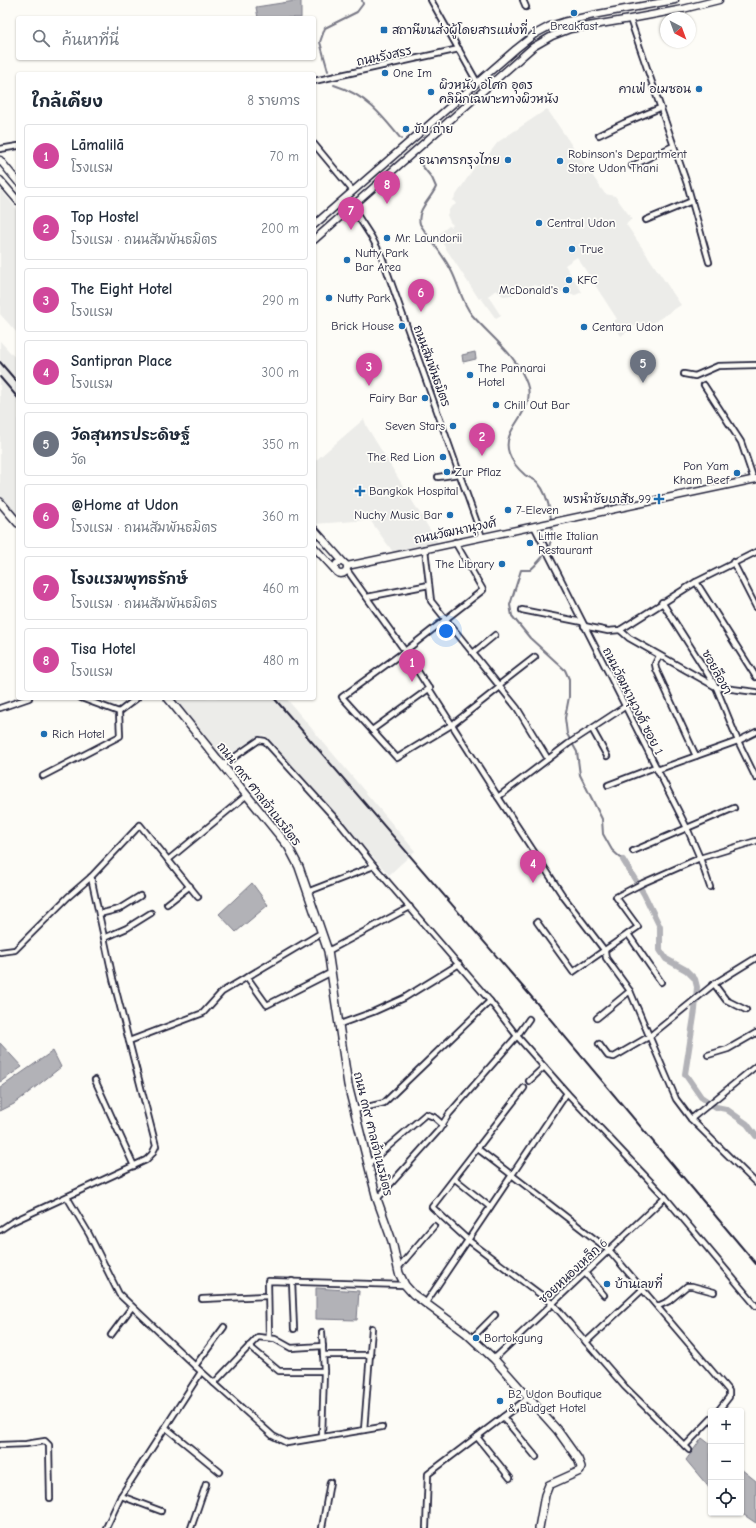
<!DOCTYPE html>
<html lang="th">
<meta charset="utf-8">
<style>
body{margin:0;font-family:"Comic Neue","Playpen Sans Thai",sans-serif;background:#f2f2f3;color:#1f2937}
.controls{position:absolute;right:12px;bottom:12px;display:grid;overflow:hidden;border-radius:4px;box-shadow:0 1px 3px #0004}
.controls button{width:36px;height:36px;display:grid;place-items:center;padding:0;border:0;border-bottom:1px solid #e0e1e3;background:#fff;color:#1f2937;font:20px sans-serif}
.compass{position:absolute;left:660px;top:12px;width:36px;height:36px;border-radius:50%;background:#fff;box-shadow:0 1px 3px #0004;rotate:139deg}
.you{position:absolute;left:446px;top:631px;width:14px;height:14px;margin:-10px;border:3px solid #fff;border-radius:50%;background:#1a73e8;box-shadow:0 0 0 6px #1a73e833}
.badge{display:grid;place-items:center;width:26px;height:26px;border-radius:50%;background:#1f6fb2;color:#fff;font-size:13px;font-weight:700}
.pin{position:absolute;translate:-50% -33px;filter:drop-shadow(0 1px 2px #0008)}
.pin::after{content:'';position:absolute;top:21px;width:14px;height:12px;background:inherit;clip-path:polygon(0 0,100% 0,50% 100%)}
.list{margin:0;padding:0;list-style:none}
h2{display:flex;justify-content:space-between;align-items:center;height:52px;margin:0;padding:0 16px;font-size:17px}
h2 small{font-size:13px;font-weight:400;color:#747a83}
.list li{display:grid;grid-template-columns:26px 1fr auto;gap:12px;align-items:center;box-sizing:border-box;height:64px;margin:0 8px 8px;padding:0 8px;border:1px solid #e0e1e3;border-radius:4px}
.list b{display:block;font-size:15px;white-space:nowrap}
.list p{margin:0;font-size:13px;white-space:nowrap;color:#747a83}
.list em{font-size:13px;font-style:normal;color:#747a83}
.icon{flex:none;width:22px;height:22px;fill:none;stroke:currentColor;stroke-width:2;stroke-linecap:round;stroke-linejoin:round}
.map{position:relative;flex:none;width:756px;height:1528px;overflow:hidden}
.search{position:absolute;background:#fff;box-shadow:0 1px 3px #0004;left:16px;top:16px;width:300px;height:44px;display:flex;align-items:center;gap:10px;box-sizing:border-box;padding:0 14px;border-radius:4px;color:#747a83;font-size:15px}
.panel{position:absolute;background:#fff;box-shadow:0 1px 3px #0004;left:16px;top:72px;width:300px;height:628px;border-radius:4px}
.map>svg:first-child{display:block}
.built{fill:#ecece9}
.water{fill:#b2b2b7;stroke:#787885}
.lines{fill:none;stroke-linecap:round;stroke-linejoin:round}
.stream{stroke:#787885;stroke-width:2}
.canal{stroke:#b2b2b7;stroke-width:6}
.minor-casing{stroke:#22223b;stroke-width:8}
.tertiary-casing{stroke:#22223b;stroke-width:9}
.secondary-casing{stroke:#22223b;stroke-width:10}
.minor{stroke:#fdfcf7;stroke-width:4.5}
.tertiary{stroke:#fdfcf7;stroke-width:6}
.secondary{stroke:#fdfcf7;stroke-width:7}
.rail{stroke:#22223b;stroke-width:2}
.poi-dot{fill:#1f6fb2;stroke:#fdfcf7;stroke-width:1.5}
.labels{text-anchor:middle;dominant-baseline:central;stroke-width:3.5;stroke-linejoin:round;paint-order:stroke}
.poi-label{font-size:12px;fill:#22223b;stroke:#fdfcf7;text-anchor:start}
.street-label{font-size:12px;fill:#22223b;stroke:#fdfcf7}
</style>
<div class="map">
<svg width="756" height="1528" viewBox="0 0 756 1528">
<rect width="100%" height="100%" fill="#fdfcf7"/>
<filter id="ink" filterUnits="userSpaceOnUse"><feTurbulence type="fractalNoise" baseFrequency=".025" numOctaves="2"/><feDisplacementMap in="SourceGraphic" scale="8" xChannelSelector="R" yChannelSelector="G"/><feConvolveMatrix kernelMatrix="1 2 1 2 8 2 1 2 1" color-interpolation-filters="sRGB"/></filter>
<g filter="url(#ink)">
<g class="built">
<polygon points="547,109 605,194 615,196 632,219 626,224 681,305 645,328 641,322 621,336 612,322 617,319 577,257 565,265 582,292 580,293 575,295 533,285 524,291 518,283 517,291 512,295 503,296 496,290 488,296 501,316 496,319 481,298 479,299 437,235 449,226 451,227 453,225 450,222 447,215 450,208 456,204 453,200 479,160 485,159 498,142"/>
<polygon points="0,189 18,210 18,334 0,314"/>
<polygon points="0,341 18,361 18,519 0,498"/>
<polygon points="364,419 367,427 438,543 393,552 370,520 314,524 314,462"/>
<polygon points="171,698 286,698 415,851 389,875 265,735 256,737 225,758 220,756"/>
</g>
<g class="water">
<polygon points="301,0 301,18 258,18 256,7"/>
<polygon points="475,352 476,359 463,362 462,355"/>
<polygon points="252,883 268,905 236,932 219,914"/>
<polygon points="0,1043 22,1067 0,1082"/>
<polygon points="53,1051 61,1067 14,1104 0,1111 0,1088"/>
<polygon points="316,1288 359,1291 357,1320 316,1319"/>
<polygon points="702,1438 711,1445 711,1490 686,1460"/>
<polygon points="741,1469 756,1481 756,1523 741,1513"/>
</g>
<g class="lines">
<g class="stream">
<polyline points="328,71 320,42 325,28 357,12 363,4 362,0"/>
<path d="M334,85C366,95 381,114 401,139"/>
<path d="M419,162L432,178L436,187C431,199 416,210 420,224C430,240 443,254 452,272C459,286 462,303 472,315C491,337 517,355 527,384C537,412 500,428 509,453C512,462 518,469 525,475C529,478 535,479 538,483C550,496 555,530 549,547C547,553 535,566 530,570H521L510,605L512,616L530,638L565,670L569,679V697L565,718L567,734L577,752L580,775L602,819L603,834L612,850L623,860"/>
</g>
<polyline class="canal" points="623,860 644,894 660,927 660,950 666,959 686,970 695,979 697,987 695,1010 685,1074 701,1097 716,1107 726,1109 747,1124 756,1136"/>
<g class="minor-casing">
<g id="minor">
<polyline points="431,0 477,82"/>
<polyline points="523,0 526,7"/>
<polyline points="630,19 687,184 709,262"/>
<polyline points="314,81 459,49"/>
<polyline points="599,135 624,123 660,108"/>
<polyline points="314,144 353,191"/>
<polyline points="0,149 18,146"/>
<polyline points="632,166 673,146"/>
<polyline points="352,207 372,238 382,257 482,537"/>
<polyline points="646,220 692,201"/>
<polyline points="684,374 695,376 718,366 756,365"/>
<polyline points="704,385 741,442 754,480"/>
<polyline points="438,477 459,474"/>
<polyline points="534,526 687,828 700,858 710,887"/>
<polyline points="455,542 483,590 405,651 342,697 397,758 453,724 500,687"/>
<polyline points="425,549 431,601 517,708 548,759"/>
<polyline points="733,562 756,607"/>
<polyline points="347,570 405,651 498,797 563,896 605,951 606,958 630,991 676,1099 691,1119 756,1183"/>
<polyline points="696,582 756,677"/>
<polyline points="367,597 429,585"/>
<polyline points="662,602 716,687 738,741 756,778"/>
<polyline points="522,610 582,622"/>
<polyline points="584,626 608,631 620,630 696,582 756,552"/>
<polyline points="620,630 629,638 716,687 756,692"/>
<polyline points="473,653 495,635"/>
<polyline points="659,656 655,664 656,669 696,756 738,741 756,732"/>
<polyline points="499,685 535,657"/>
<polyline points="81,698 119,712"/>
<polyline points="0,708 29,698"/>
<polyline points="592,729 607,756"/>
<polyline points="372,730 430,688"/>
<polyline points="223,765 259,740 265,741 342,826 374,866 490,1001 517,1036 567,1093 665,1197 756,1306"/>
<polyline points="657,770 696,756"/>
<polyline points="43,776 120,736 119,712 137,698"/>
<polyline points="608,785 655,767"/>
<polyline points="498,797 568,744 626,706"/>
<polyline points="633,851 734,808"/>
<polyline points="168,860 247,795"/>
<polyline points="307,892 374,866"/>
<polyline points="167,904 190,886"/>
<polyline points="99,914 119,909 140,896"/>
<polyline points="537,922 573,972 638,927 616,897 643,883 700,858 756,841"/>
<polyline points="628,934 661,982"/>
<polyline points="104,938 127,928 151,913"/>
<polyline points="328,951 410,907"/>
<polyline points="0,952 15,950 68,897 91,877 140,825 198,897"/>
<polyline points="247,977 267,1005 332,972"/>
<polyline points="714,984 726,1000 746,1010"/>
<polyline points="597,1018 630,991"/>
<polyline points="340,1024 373,1012 404,998 459,964"/>
<polyline points="129,1041 203,1013 222,992 321,933"/>
<polyline points="599,1044 608,1056 614,1057 650,1036 714,984 756,958"/>
<polyline points="708,1055 728,1049 756,1033"/>
<polyline points="95,1080 134,1166"/>
<polyline points="529,1081 544,1067"/>
<polyline points="524,1088 432,1207 468,1240 553,1304 625,1387 689,1450"/>
<polyline points="355,1110 384,1103 490,1001"/>
<polyline points="691,1119 756,1066"/>
<polyline points="478,1149 609,1250 729,1391 729,1397 718,1411"/>
<polyline points="368,1164 426,1114 434,1117 443,1125"/>
<polyline points="455,1179 490,1207"/>
<polyline points="67,1197 89,1234 119,1294 195,1366 273,1436 287,1443 382,1427"/>
<polyline points="377,1199 439,1130 449,1114 517,1036 529,1019"/>
<polyline points="0,1230 12,1222 146,1160 152,1154 156,1146 113,979 91,877"/>
<polyline points="398,1268 434,1226"/>
<polyline points="585,1273 604,1295"/>
<polyline points="292,1281 294,1329"/>
<polyline points="202,1299 268,1296"/>
<polyline points="425,1304 567,1093"/>
<polyline points="658,1306 669,1301 687,1286 692,1286 714,1292"/>
<polyline points="322,1332 324,1371 322,1437"/>
<polyline points="111,1335 132,1307"/>
<polyline points="269,1338 268,1281 405,1285"/>
<polyline points="472,1338 495,1315"/>
<polyline points="586,1342 643,1289"/>
<polyline points="249,1346 279,1371 324,1371"/>
<polyline points="323,1355 371,1355"/>
<polyline points="494,1359 665,1197"/>
<polyline points="195,1366 224,1327"/>
<polyline points="214,1383 258,1337 275,1339 291,1348 323,1346"/>
<polyline points="503,1417 536,1457"/>
<polyline points="165,1427 220,1472"/>
<polyline points="364,1430 372,1328"/>
<polyline points="477,1437 510,1478"/>
<polyline points="0,1445 26,1444 45,1441 49,1445 50,1498"/>
<polyline points="685,1446 711,1419"/>
<polyline points="121,1496 161,1511"/>
<polyline points="106,1528 121,1496 201,1372"/>
<polyline points="191,1528 206,1484"/>
<polyline points="322,1528 330,1482"/>
<polyline points="426,1528 428,1474 528,1398"/>
</g>
</g>
<g class="tertiary-casing">
<g id="tertiary">
<polyline points="0,160 18,182"/>
<polyline points="0,180 18,201"/>
<polyline points="314,225 516,49 535,34 550,26 563,22 598,14 675,0"/>
<polyline points="314,240 533,47 552,36 570,29 630,19 683,9 719,0"/>
<polyline points="314,529 344,563"/>
<polyline points="314,547 335,570"/>
<circle cx="341" cy="568" r="6"/>
<polyline points="347,566 756,479"/>
</g>
</g>
<g class="secondary-casing">
<g id="secondary">
<polyline points="0,502 18,523"/>
<polyline points="168,698 288,846 299,867 328,951 348,1085 377,1199 392,1241 399,1273 405,1285 413,1294 466,1333 494,1359 558,1431 578,1459 581,1467 580,1471 549,1485 545,1495 539,1528"/>
</g>
</g>
<use href="#minor" class="minor"/>
<use href="#tertiary" class="tertiary"/>
<use href="#secondary" class="secondary"/>
<g class="rail">
<polyline points="0,362 18,383"/>
<polyline points="0,377 18,398"/>
<polyline points="274,698 535,1001 756,1264"/>
</g>
</g>
</g>
<g class="poi-dot">
<circle cx="574" cy="13" r="4"/>
<rect x="380" y="26" width="8" height="8" rx="2"/>
<circle cx="385" cy="73" r="4"/>
<circle cx="699" cy="89" r="4"/>
<circle cx="431" cy="92" r="4"/>
<circle cx="406" cy="129" r="4"/>
<circle cx="508" cy="160" r="4"/>
<circle cx="560" cy="161" r="4"/>
<circle cx="539" cy="223" r="4"/>
<circle cx="387" cy="238" r="4"/>
<circle cx="572" cy="249" r="4"/>
<circle cx="347" cy="260" r="4"/>
<circle cx="569" cy="280" r="4"/>
<circle cx="566" cy="290" r="4"/>
<circle cx="329" cy="298" r="4"/>
<circle cx="402" cy="326" r="4"/>
<circle cx="584" cy="327" r="4"/>
<circle cx="470" cy="375" r="4"/>
<circle cx="425" cy="398" r="4"/>
<circle cx="496" cy="405" r="4"/>
<circle cx="453" cy="426" r="4"/>
<circle cx="443" cy="457" r="4"/>
<circle cx="447" cy="472" r="4"/>
<circle cx="737" cy="473" r="4"/>
<path d="M358 485h4v4h4v4h-4v4h-4v-4h-4v-4h4z"/>
<path d="M657 493h4v4h4v4h-4v4h-4v-4h-4v-4h4z"/>
<circle cx="508" cy="510" r="4"/>
<circle cx="450" cy="515" r="4"/>
<circle cx="530" cy="543" r="4"/>
<circle cx="502" cy="564" r="4"/>
<circle cx="44" cy="734" r="4"/>
<circle cx="607" cy="1284" r="4"/>
<circle cx="476" cy="1338" r="4"/>
<circle cx="500" cy="1401" r="4"/>
</g>
<g class="labels">
<g class="poi-label">
<text x="574" y="26" text-anchor="middle">Breakfast</text>
<text x="392" y="30">สถานีขนส่งผู้โดยสารแห่งที่ 1</text>
<text x="393" y="73">One Im</text>
<text x="439" y="85">ผิวหนัง อโศก อุดร<tspan x="439" dy="14">คลินิกเฉพาะทางผิวหนัง</tspan></text>
<text x="691" y="89" text-anchor="end">คาเฟ่ อเมซอน</text>
<text x="414" y="129">ขับ ถ่าย</text>
<text x="568" y="154">Robinson's Department<tspan x="568" dy="14">Store Udon Thani</tspan></text>
<text x="500" y="160" text-anchor="end">ธนาคารกรุงไทย</text>
<text x="547" y="223">Central Udon</text>
<text x="395" y="238">Mr. Laundorii</text>
<text x="580" y="249">True</text>
<text x="355" y="253">Nutty Park<tspan x="355" dy="14">Bar Area</tspan></text>
<text x="577" y="280">KFC</text>
<text x="558" y="290" text-anchor="end">McDonald's</text>
<text x="337" y="298">Nutty Park</text>
<text x="394" y="326" text-anchor="end">Brick House</text>
<text x="592" y="327">Centara Udon</text>
<text x="478" y="368">The Pannarai<tspan x="478" dy="14">Hotel</tspan></text>
<text x="417" y="398" text-anchor="end">Fairy Bar</text>
<text x="504" y="405">Chill Out Bar</text>
<text x="445" y="426" text-anchor="end">Seven Stars</text>
<text x="435" y="457" text-anchor="end">The Red Lion</text>
<text x="729" y="466" text-anchor="end">Pon Yam<tspan x="729" dy="14">Kham Beef</tspan></text>
<text x="455" y="472">Zur Pflaz</text>
<text x="369" y="491">Bangkok Hospital</text>
<text x="651" y="499" text-anchor="end">พรนำชัยเภสัช 99</text>
<text x="516" y="510">7-Eleven</text>
<text x="442" y="515" text-anchor="end">Nuchy Music Bar</text>
<text x="538" y="536">Little Italian<tspan x="538" dy="14">Restaurant</tspan></text>
<text x="494" y="564" text-anchor="end">The Library</text>
<text x="52" y="734">Rich Hotel</text>
<text x="615" y="1284">บ้านเลขที่</text>
<text x="484" y="1338">Bortokgung</text>
<text x="508" y="1394">B2 Udon Boutique<tspan x="508" dy="14">&amp; Budget Hotel</tspan></text>
</g>
<g class="street-label">
<text transform="translate(384 56) rotate(-12)">ถนนรังสรร</text>
<text transform="translate(432 366) rotate(70)">ถนนสัมพันธมิตร</text>
<text transform="translate(455 531) rotate(-12)">ถนนวัฒนานุวงศ์</text>
<text transform="translate(717 672) rotate(61)">ซอยลือชา</text>
<text transform="translate(633 701) rotate(63)">ถนนวัฒนานุวงศ์ ซอย 1</text>
<text transform="translate(259 794) rotate(52)">ถนน ๓๙ ศาลเจ้าเนรมิตร</text>
<text transform="translate(373 1134) rotate(76)">ถนน ๓๙ ศาลเจ้าเนรมิตร</text>
<text transform="translate(573 1271) rotate(-43)">ซอยหนองเหล็ก 6</text>
</g>
</g>
</svg>
<div class="controls">
<button>+</button>
<button>−</button>
<button><svg class="icon" aria-label="locate" viewBox="0 0 24 24"><circle cx="12" cy="12" r="6"/><path d="M12 2v4M12 18v4M2 12h4M18 12h4"/></svg></button>
</div>
<svg class="compass" viewBox="-18 -18 36 36"><path d="M0-13l5 13h-10z" fill="#e53935"/><path d="M0 13l5-13h-10z" fill="#747a83"/></svg>
<div class="you"></div>
<div class="pin badge" style="left:412px;top:682px;background:#d1479c">1</div>
<div class="pin badge" style="left:482px;top:456px;background:#d1479c">2</div>
<div class="pin badge" style="left:369px;top:386px;background:#d1479c">3</div>
<div class="pin badge" style="left:533px;top:883px;background:#d1479c">4</div>
<div class="pin badge" style="left:643px;top:383px;background:#6b7280">5</div>
<div class="pin badge" style="left:421px;top:312px;background:#d1479c">6</div>
<div class="pin badge" style="left:351px;top:230px;background:#d1479c">7</div>
<div class="pin badge" style="left:387px;top:204px;background:#d1479c">8</div>
<div class="search"><svg class="icon" aria-label="search" viewBox="0 0 24 24"><circle cx="10" cy="10" r="6"/><path d="M15 15l6 6"/></svg>ค้นหาที่นี่</div>
<section class="panel">
<h2>ใกล้เคียง<small>8 รายการ</small></h2>
<ul class="list">
<li><span class="badge" style="background:#d1479c">1</span><div><b>Lāmalilā</b><p>โรงแรม</p></div><em>70 m</em></li>
<li><span class="badge" style="background:#d1479c">2</span><div><b>Top Hostel</b><p>โรงแรม · ถนนสัมพันธมิตร</p></div><em>200 m</em></li>
<li><span class="badge" style="background:#d1479c">3</span><div><b>The Eight Hotel</b><p>โรงแรม</p></div><em>290 m</em></li>
<li><span class="badge" style="background:#d1479c">4</span><div><b>Santipran Place</b><p>โรงแรม</p></div><em>300 m</em></li>
<li><span class="badge" style="background:#6b7280">5</span><div><b>วัดสุนทรประดิษฐ์</b><p>วัด</p></div><em>350 m</em></li>
<li><span class="badge" style="background:#d1479c">6</span><div><b>@Home at Udon</b><p>โรงแรม · ถนนสัมพันธมิตร</p></div><em>360 m</em></li>
<li><span class="badge" style="background:#d1479c">7</span><div><b>โรงเเรมพุทธรักษ์</b><p>โรงแรม · ถนนสัมพันธมิตร</p></div><em>460 m</em></li>
<li><span class="badge" style="background:#d1479c">8</span><div><b>Tisa Hotel</b><p>โรงแรม</p></div><em>480 m</em></li>
</ul>
</section>
</div>
